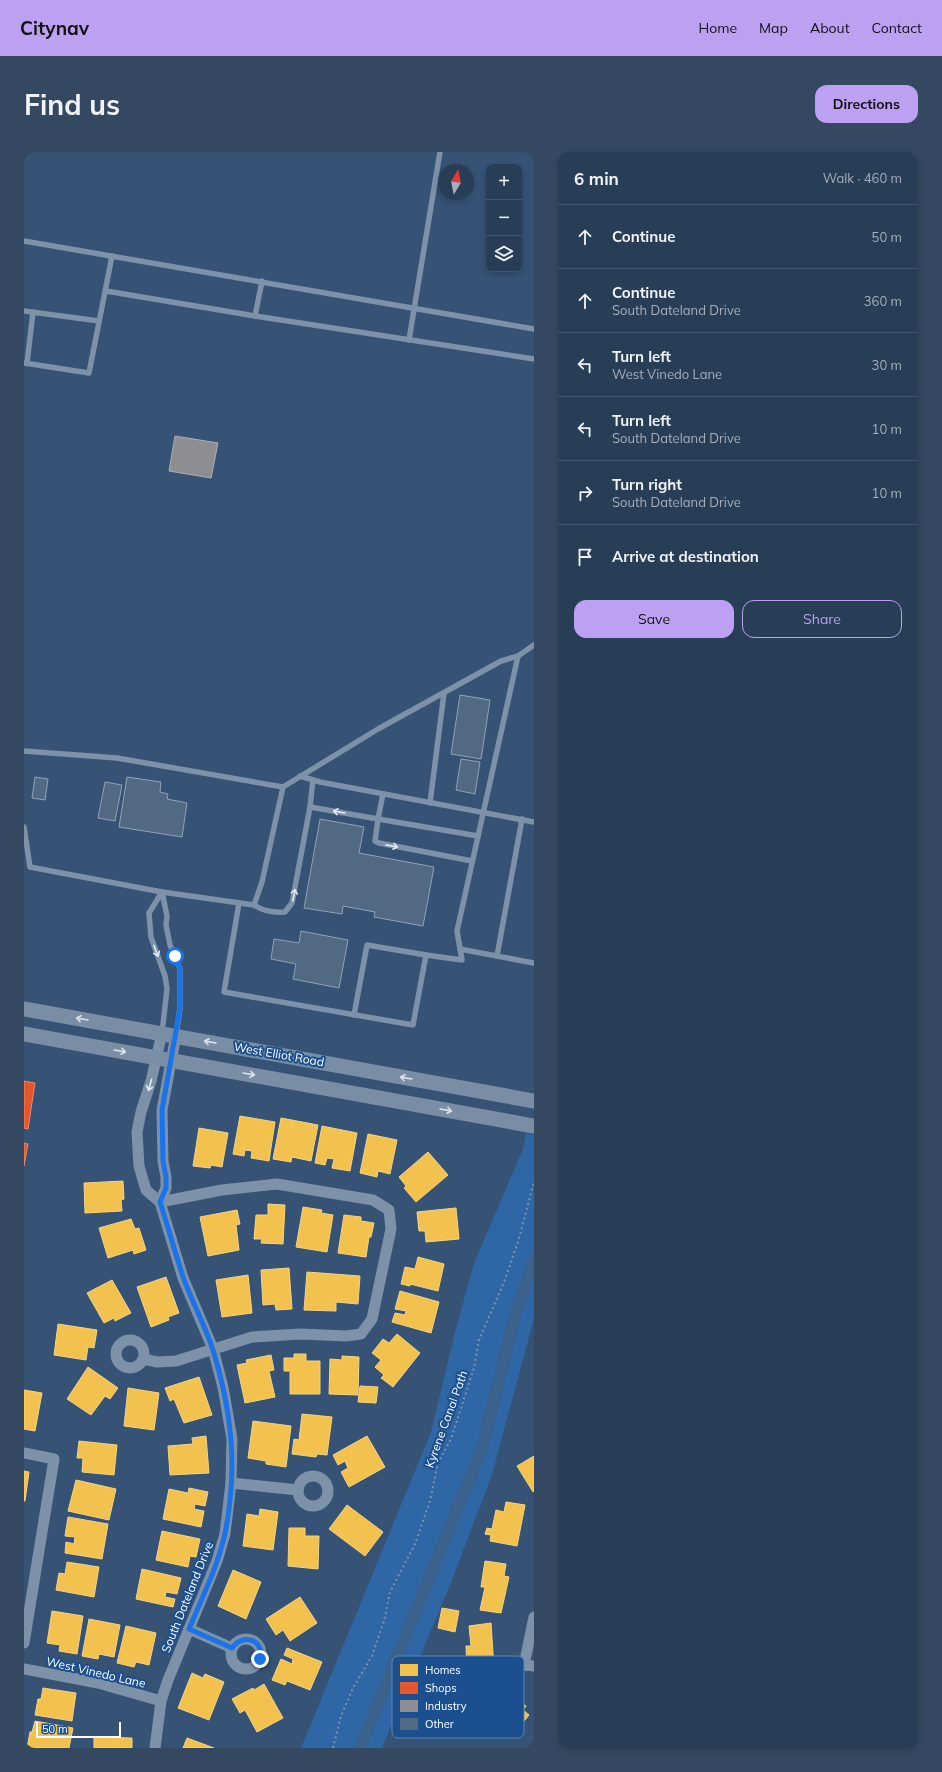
<!DOCTYPE html>
<meta charset="utf-8">
<style>
body{margin:0;font-family:Mulish,sans-serif;background:#344961;color:#f1f3f6}
.controls{position:absolute;right:12px;top:12px;display:grid;overflow:hidden;border-radius:8px;box-shadow:0 2px 6px #0003}
.controls button{width:36px;height:36px;display:grid;place-items:center;padding:0;border:0;border-bottom:1px solid #44576d;background:#283e57;color:#f1f3f6;font:20px sans-serif}
.compass{position:absolute;left:414px;top:12px;width:36px;height:36px;border-radius:50%;background:#283e57;box-shadow:0 2px 6px #0003;rotate:10deg}
.scale{position:absolute;left:12px;bottom:10px;width:85px;box-sizing:border-box;padding-left:4px;border:2px solid #fff;border-top:0;font-size:11px;line-height:14px;white-space:nowrap;color:#fff;-webkit-text-stroke:3px #1b4f8f;paint-order:stroke}
.stop{position:absolute;width:12px;height:12px;margin:-9px;border:3px solid #1a73e8;border-radius:50%;background:#fff}
.stop.end{background:#1a73e8;border-color:#fff;box-shadow:0 1px 4px #0008}
.list{margin:0;padding:0;list-style:none}
h2{display:flex;justify-content:space-between;align-items:center;height:52px;margin:0;padding:0 16px;font-size:17px}
h2 small{font-size:13px;font-weight:400;color:#a5aeba}
.list li{display:grid;grid-template-columns:26px 1fr auto;gap:12px;align-items:center;box-sizing:border-box;height:64px;padding:0 16px;border-top:1px solid #44576d}
.list b{display:block;font-size:15px;white-space:nowrap}
.list p{margin:0;font-size:13px;white-space:nowrap;color:#a5aeba}
.list em{font-size:13px;font-style:normal;color:#a5aeba}
.actions{display:flex;gap:8px;padding:12px 16px}
.actions a{flex:1;padding:9px 0;border:1px solid #bca0f2;border-radius:12px;text-align:center;font-size:14px;color:#bca0f2}
.actions .main{background:#bca0f2;color:#111}
.icon{flex:none;width:22px;height:22px;fill:none;stroke:currentColor;stroke-width:2;stroke-linecap:round;stroke-linejoin:round}
.map{position:relative;flex:none;width:510px;height:1596px;overflow:hidden;border-radius:12px}
header{display:flex;align-items:center;gap:24px;box-sizing:border-box;height:56px;padding:0 20px;background:#bca0f2;color:#111}
header strong{font-size:19px}
nav{display:flex;gap:22px;margin-inline-start:auto;font-size:14px}
.intro{display:flex;align-items:center;justify-content:space-between;box-sizing:border-box;height:96px;padding:0 24px}
h1{margin:0;font-size:28px}
.button{padding:10px 18px;border-radius:12px;background:#bca0f2;color:#111;font-size:14px;font-weight:700}
main{display:flex;gap:24px;padding:0 24px}
aside{flex:1;background:#283e57;border-radius:12px;box-shadow:0 2px 6px #0003}
.map>svg:first-child{display:block}
.green{fill:#2f66a5}
.homes{fill:#f2c14e;stroke:#f6d483}
.shops{fill:#e4572e;stroke:#ec896d}
.industry{fill:#8d8d92;stroke:#afafb3}
.lines{fill:none;stroke-linecap:round;stroke-linejoin:round}
.canal{stroke:#3b618d;stroke-width:12}
.building{fill:#526984;stroke:#92a2b6}
.path{stroke:#7d92a8;stroke-width:2;stroke-dasharray:2 3;stroke-linecap:butt}
.lane{stroke:#7d92a8;stroke-width:5.5}
.street{stroke:#7d92a8;stroke-width:11}
.secondary{stroke:#798da4;stroke-width:15}
.oneway{stroke:#e5e9ee}
.oneway2{stroke:#dee2e8}
.route{stroke:#1a73e8;stroke-width:5}
.labels{text-anchor:middle;dominant-baseline:central;stroke-width:4;stroke-linejoin:round;paint-order:stroke}
.street-label{font-size:12px;fill:#fff;stroke:#1b4f8f}
.key{fill:#1b4f8f;stroke:#5f84b1;stroke-width:1}
.key-label{font-size:11px;fill:#fff}
</style>
<header>
<strong>Citynav</strong>
<nav><a>Home</a><a>Map</a><a>About</a><a>Contact</a></nav>
</header>
<div class="intro"><h1>Find us</h1><a class="button">Directions</a></div>
<main>
<div class="map">
<svg width="510" height="1596" viewBox="0 0 510 1596">
<rect width="100%" height="100%" fill="#365274"/>
<polygon class="green" points="502,981 510,983 510,1166 468,1323 426,1433 358,1596 277,1596 407,1280 430,1184 450,1111 499,997"/>
<g class="homes">
<polygon points="216,964 251,970 245,1009 227,1006 228,999 221,998 220,1004 209,1002"/>
<polygon points="257,966 294,973 287,1009 268,1005 267,1010 249,1007"/>
<polygon points="298,974 333,981 326,1019 308,1016 310,1007 303,1006 301,1013 291,1011"/>
<polygon points="175,976 204,981 198,1015 187,1013 186,1016 169,1014"/>
<polygon points="344,982 373,988 366,1022 354,1019 353,1025 336,1021"/>
<polygon points="404,1000 424,1023 392,1050 380,1036 382,1034 375,1025"/>
<polygon points="99,1029 100,1047 97,1048 98,1059 61,1061 60,1031"/>
<polygon points="244,1052 261,1053 259,1092 237,1091 238,1087 230,1087 232,1063 244,1063"/>
<polygon points="279,1055 298,1058 297,1061 309,1063 303,1100 272,1095"/>
<polygon points="432,1056 435,1087 402,1090 401,1079 395,1079 393,1060"/>
<polygon points="213,1058 216,1072 212,1073 215,1098 184,1104 176,1065"/>
<polygon points="320,1063 337,1065 337,1069 350,1071 347,1085 345,1085 342,1105 314,1101"/>
<polygon points="107,1067 111,1077 115,1076 122,1098 110,1102 109,1098 84,1106 75,1076"/>
<polygon points="394,1105 420,1112 414,1139 386,1132 386,1134 377,1132 381,1115 391,1117"/>
<polygon points="265,1116 268,1157 252,1158 251,1152 239,1153 237,1118"/>
<polygon points="283,1120 336,1124 334,1152 312,1150 312,1159 280,1158"/>
<polygon points="224,1123 228,1161 198,1165 192,1128"/>
<polygon points="142,1125 155,1161 144,1165 145,1168 127,1175 113,1135"/>
<polygon points="88,1128 107,1161 91,1169 90,1166 80,1171 63,1141"/>
<polygon points="376,1139 415,1150 407,1181 368,1170 371,1161 381,1163 382,1159 371,1157"/>
<polygon points="34,1172 73,1178 70,1196 64,1195 62,1208 30,1203"/>
<polygon points="373,1182 396,1201 369,1235 357,1226 360,1223 351,1215 357,1208 348,1201 359,1187 365,1191"/>
<polygon points="270,1202 282,1202 282,1209 296,1209 296,1242 266,1242 266,1219 260,1219 260,1206 270,1206"/>
<polygon points="247,1203 250,1218 245,1219 251,1245 221,1251 213,1213 223,1211 222,1208"/>
<polygon points="318,1204 335,1205 334,1243 305,1242 306,1207 318,1208"/>
<polygon points="64,1215 94,1236 86,1247 81,1244 67,1263 43,1247"/>
<polygon points="175,1225 188,1263 160,1271 150,1247 146,1249 141,1236"/>
<polygon points="336,1234 354,1235 352,1251 334,1250"/>
<polygon points="104,1236 135,1241 130,1278 100,1274"/>
<polygon points="0,1238 18,1241 11,1279 0,1277"/>
<polygon points="278,1262 308,1265 303,1303 293,1302 292,1305 268,1302 270,1287 275,1288"/>
<polygon points="229,1269 267,1274 262,1315 242,1312 242,1309 224,1306"/>
<polygon points="182,1284 185,1321 146,1323 144,1294 169,1292 168,1286"/>
<polygon points="343,1284 361,1315 325,1335 317,1320 324,1316 321,1309 314,1313 309,1303"/>
<polygon points="55,1289 93,1293 90,1323 58,1320 59,1306 53,1306"/>
<polygon points="510,1304 510,1339 509,1340 493,1314"/>
<polygon points="0,1319 5,1320 1,1349 0,1349"/>
<polygon points="52,1328 92,1337 85,1368 44,1359"/>
<polygon points="165,1336 184,1340 181,1354 171,1352 170,1357 180,1359 177,1375 139,1367 145,1337 164,1341"/>
<polygon points="482,1350 501,1353 493,1394 466,1389 467,1383 461,1382 463,1376 468,1377 472,1358 480,1360"/>
<polygon points="323,1353 359,1380 341,1404 305,1377"/>
<polygon points="236,1357 254,1360 249,1398 219,1394 223,1362 235,1364"/>
<polygon points="44,1365 84,1372 78,1407 41,1401 42,1390 50,1392 51,1385 41,1384"/>
<polygon points="265,1376 281,1376 281,1384 295,1384 294,1417 264,1414"/>
<polygon points="138,1379 176,1387 172,1405 166,1404 164,1415 132,1408"/>
<polygon points="461,1409 482,1412 480,1424 485,1425 477,1461 456,1458 461,1435 457,1435"/>
<polygon points="43,1410 75,1415 70,1445 32,1438 35,1421 41,1422"/>
<polygon points="118,1417 157,1426 153,1442 142,1440 141,1445 151,1447 149,1455 112,1447"/>
<polygon points="209,1418 237,1430 222,1467 194,1454"/>
<polygon points="276,1445 293,1471 266,1489 259,1478 252,1483 242,1467"/>
<polygon points="418,1456 435,1459 431,1480 414,1476"/>
<polygon points="28,1459 59,1464 53,1502 35,1499 36,1493 23,1491"/>
<polygon points="65,1467 96,1473 90,1505 75,1502 74,1507 58,1504"/>
<polygon points="467,1471 470,1517 443,1520 442,1494 447,1494 445,1474"/>
<polygon points="102,1474 132,1481 125,1513 112,1510 110,1515 93,1511"/>
<polygon points="263,1496 298,1510 286,1538 263,1529 261,1533 248,1528 257,1507 268,1512 269,1507 260,1503"/>
<polygon points="168,1521 179,1526 181,1522 200,1530 185,1568 154,1556"/>
<polygon points="240,1532 259,1566 233,1580 221,1558 216,1561 208,1547 229,1536 230,1538"/>
<polygon points="479,1535 502,1554 499,1558 505,1563 489,1583 468,1567 472,1561 464,1555"/>
<polygon points="19,1536 52,1541 48,1569 11,1563 14,1547 17,1547"/>
<polygon points="11,1569 49,1576 45,1596 3,1596 6,1580 8,1580"/>
<polygon points="70,1585 108,1586 108,1596 70,1596"/>
<polygon points="163,1586 190,1596 159,1596"/>
</g>
<g class="shops">
<polygon points="0,929 11,931 4,977 0,976"/>
<polygon points="0,991 4,992 0,1014"/>
</g>
<polygon class="industry" points="151,284 194,291 187,326 145,319"/>
<g class="lines">
<polyline class="canal" points="336,1596 458,1296 492,1160 510,1108"/>
</g>
<g class="building">
<polygon points="436,543 466,548 457,607 427,602"/>
<polygon points="437,607 456,610 451,642 432,638"/>
<polygon points="11,625 24,627 21,648 8,646"/>
<polygon points="103,625 137,630 136,640 144,642 143,647 163,651 158,685 95,675"/>
<polygon points="81,630 98,633 91,669 74,666"/>
<polygon points="296,667 340,675 335,701 410,715 399,774 350,765 351,760 319,754 318,762 280,756"/>
<polygon points="277,779 324,788 315,836 269,827 272,812 247,807 250,787 275,791"/>
</g>
<g class="lines">
<polyline class="path" points="309,1596 317,1564 329,1536 348,1504 360,1469 366,1440 391,1392 406,1349 414,1311 427,1287 450,1216 455,1188 480,1130 494,1090 510,1030"/>
<g class="lane">
<polyline points="0,89 510,177"/>
<polyline points="82,139 231,164 510,207"/>
<polyline points="0,159 75,169"/>
<polyline points="231,164 238,129"/>
<polyline points="385,188 416,0"/>
<polyline points="0,211 65,221 88,104"/>
<polyline points="3,211 9,160"/>
<polyline points="0,599 93,606 259,635 354,577 477,509 494,504"/>
<polyline points="276,624 296,630 510,670"/>
<polyline points="289,628 286,655 354,667 351,689 355,691 448,709"/>
<polyline points="359,642 354,667 454,684"/>
<polyline points="406,651 420,541"/>
<polyline points="0,675 6,715 138,740 230,753 238,730 259,635"/>
<polyline points="215,751 200,840 389,873 402,803 438,808 433,779 494,504 510,493"/>
<path d="M230,753C239,759 249,761 261,760L268,751L286,655"/>
<polyline points="436,797 510,811"/>
<polyline points="473,804 498,667"/>
<polyline points="330,863 343,793 402,803"/>
<polyline points="138,881 143,837 141,824 127,785 125,761 138,740 143,764 142,773 146,793 156,817 156,856 152,883"/>
</g>
<g class="street">
<polyline points="136,1050 142,1036 142,1025 139,1009 138,958 152,883"/>
<circle cx="106" cy="1202" r="14"/>
<polyline points="119,1207 133,1210 152,1209 228,1185 277,1182 322,1184 337,1182 348,1167 367,1077 365,1058 349,1048 253,1032 198,1038 136,1050"/>
<polyline points="0,1301 30,1307 0,1491"/>
<circle cx="289" cy="1339" r="15"/>
<polyline points="207,1331 274,1338"/>
<polyline points="510,1465 500,1513 510,1514"/>
<polyline points="165,1477 208,1496"/>
<circle cx="222" cy="1502" r="15"/>
<polyline points="0,1517 74,1531 137,1549"/>
<polyline points="131,1596 137,1549 144,1528 193,1409 201,1382 207,1331 208,1287 199,1235 189,1197 159,1126 136,1050 122,1038 115,1014 113,980 117,960 127,929 138,881"/>
</g>
<g class="secondary">
<polyline points="0,857 510,949"/>
<polyline points="0,882 510,974"/>
</g>
</g>
<defs><path id="oneway-shaft" d="M-6 0H5M1.5-3L5.5 0L1.5 3" fill="none" stroke-width="1.6" stroke-linecap="round" stroke-linejoin="round"/></defs>
<g class="oneway">
<use href="#oneway-shaft" transform="translate(315 660) rotate(-170)"/>
<use href="#oneway-shaft" transform="translate(368 694) rotate(11)"/>
<use href="#oneway-shaft" transform="translate(270 743) rotate(-79)"/>
<use href="#oneway-shaft" transform="translate(132 799) rotate(70)"/>
<use href="#oneway-shaft" transform="translate(126 933) rotate(105)"/>
</g>
<g class="oneway2">
<use href="#oneway-shaft" transform="translate(58 867) rotate(-170)"/>
<use href="#oneway-shaft" transform="translate(186 890) rotate(-170)"/>
<use href="#oneway-shaft" transform="translate(96 899) rotate(10)"/>
<use href="#oneway-shaft" transform="translate(225 922) rotate(10)"/>
<use href="#oneway-shaft" transform="translate(382 926) rotate(-170)"/>
<use href="#oneway-shaft" transform="translate(422 958) rotate(10)"/>
</g>
<g class="lines">
<path class="route" d="M151,804L156,817V856L138,958L139,1009L142,1025V1036L136,1050C144,1075 151,1100 159,1125C168,1150 181,1173 189,1198C208,1259 214,1318 201,1381C194,1414 178,1446 165,1477L208,1496C219,1480 241,1488 236,1507"/>
</g>
<g class="labels">
<g class="street-label">
<text transform="translate(255 902) rotate(10)">West Elliot Road</text>
<text transform="translate(422 1267) rotate(-70)">Kyrene Canal Path</text>
<text transform="translate(163 1445) rotate(-68)">South Dateland Drive</text>
<text transform="translate(72 1520) rotate(13)">West Vinedo Lane</text>
</g>
</g>
<rect x="368" y="1504" width="132" height="82" rx="6" class="key"/>
<rect x="376" y="1512" width="18" height="12" fill="#f2c14e"/>
<rect x="376" y="1530" width="18" height="12" fill="#e4572e"/>
<rect x="376" y="1548" width="18" height="12" fill="#8d8d92"/>
<rect x="376" y="1566" width="18" height="12" fill="#526984"/>
<g class="key-label">
<text x="401" y="1522">Homes</text>
<text x="401" y="1540">Shops</text>
<text x="401" y="1558">Industry</text>
<text x="401" y="1576">Other</text>
</g>
</svg>
<div class="controls">
<button>+</button>
<button>−</button>
<button><svg class="icon" aria-label="layers" viewBox="0 0 24 24"><path d="M12 4l9 5-9 5-9-5zM3 14l9 5 9-5"/></svg></button>
</div>
<svg class="compass" viewBox="-18 -18 36 36"><path d="M0-13l5 13h-10z" fill="#e53935"/><path d="M0 13l5-13h-10z" fill="#a5aeba"/></svg>
<div class="scale">50 m</div>
<div class="stop" style="left:151px;top:804px"></div>
<div class="stop end" style="left:236px;top:1507px"></div>
</div>
<aside>
<h2>6 min<small>Walk · 460 m</small></h2>
<ul class="list">
<li><svg class="icon" aria-label="ahead" viewBox="0 0 24 24"><path d="M12 20V5M6 11l6-6 6 6"/></svg><div><b>Continue</b></div><em>50 m</em></li>
<li><svg class="icon" aria-label="ahead" viewBox="0 0 24 24"><path d="M12 20V5M6 11l6-6 6 6"/></svg><div><b>Continue</b><p>South Dateland Drive</p></div><em>360 m</em></li>
<li><svg class="icon" aria-label="left" viewBox="0 0 24 24"><path d="M17 20v-9H6M10 6l-5 5 5 5"/></svg><div><b>Turn left</b><p>West Vinedo Lane</p></div><em>30 m</em></li>
<li><svg class="icon" aria-label="left" viewBox="0 0 24 24"><path d="M17 20v-9H6M10 6l-5 5 5 5"/></svg><div><b>Turn left</b><p>South Dateland Drive</p></div><em>10 m</em></li>
<li><svg class="icon" aria-label="right" viewBox="0 0 24 24"><path d="M7 20v-9h11M14 6l5 5-5 5"/></svg><div><b>Turn right</b><p>South Dateland Drive</p></div><em>10 m</em></li>
<li><svg class="icon" aria-label="arrive" viewBox="0 0 24 24"><path d="M6 21V4h12l-3 4 3 4H6"/></svg><div><b>Arrive at destination</b></div></li>
</ul>
<div class="actions"><a class="main">Save</a><a>Share</a></div>
</aside>
</main>
